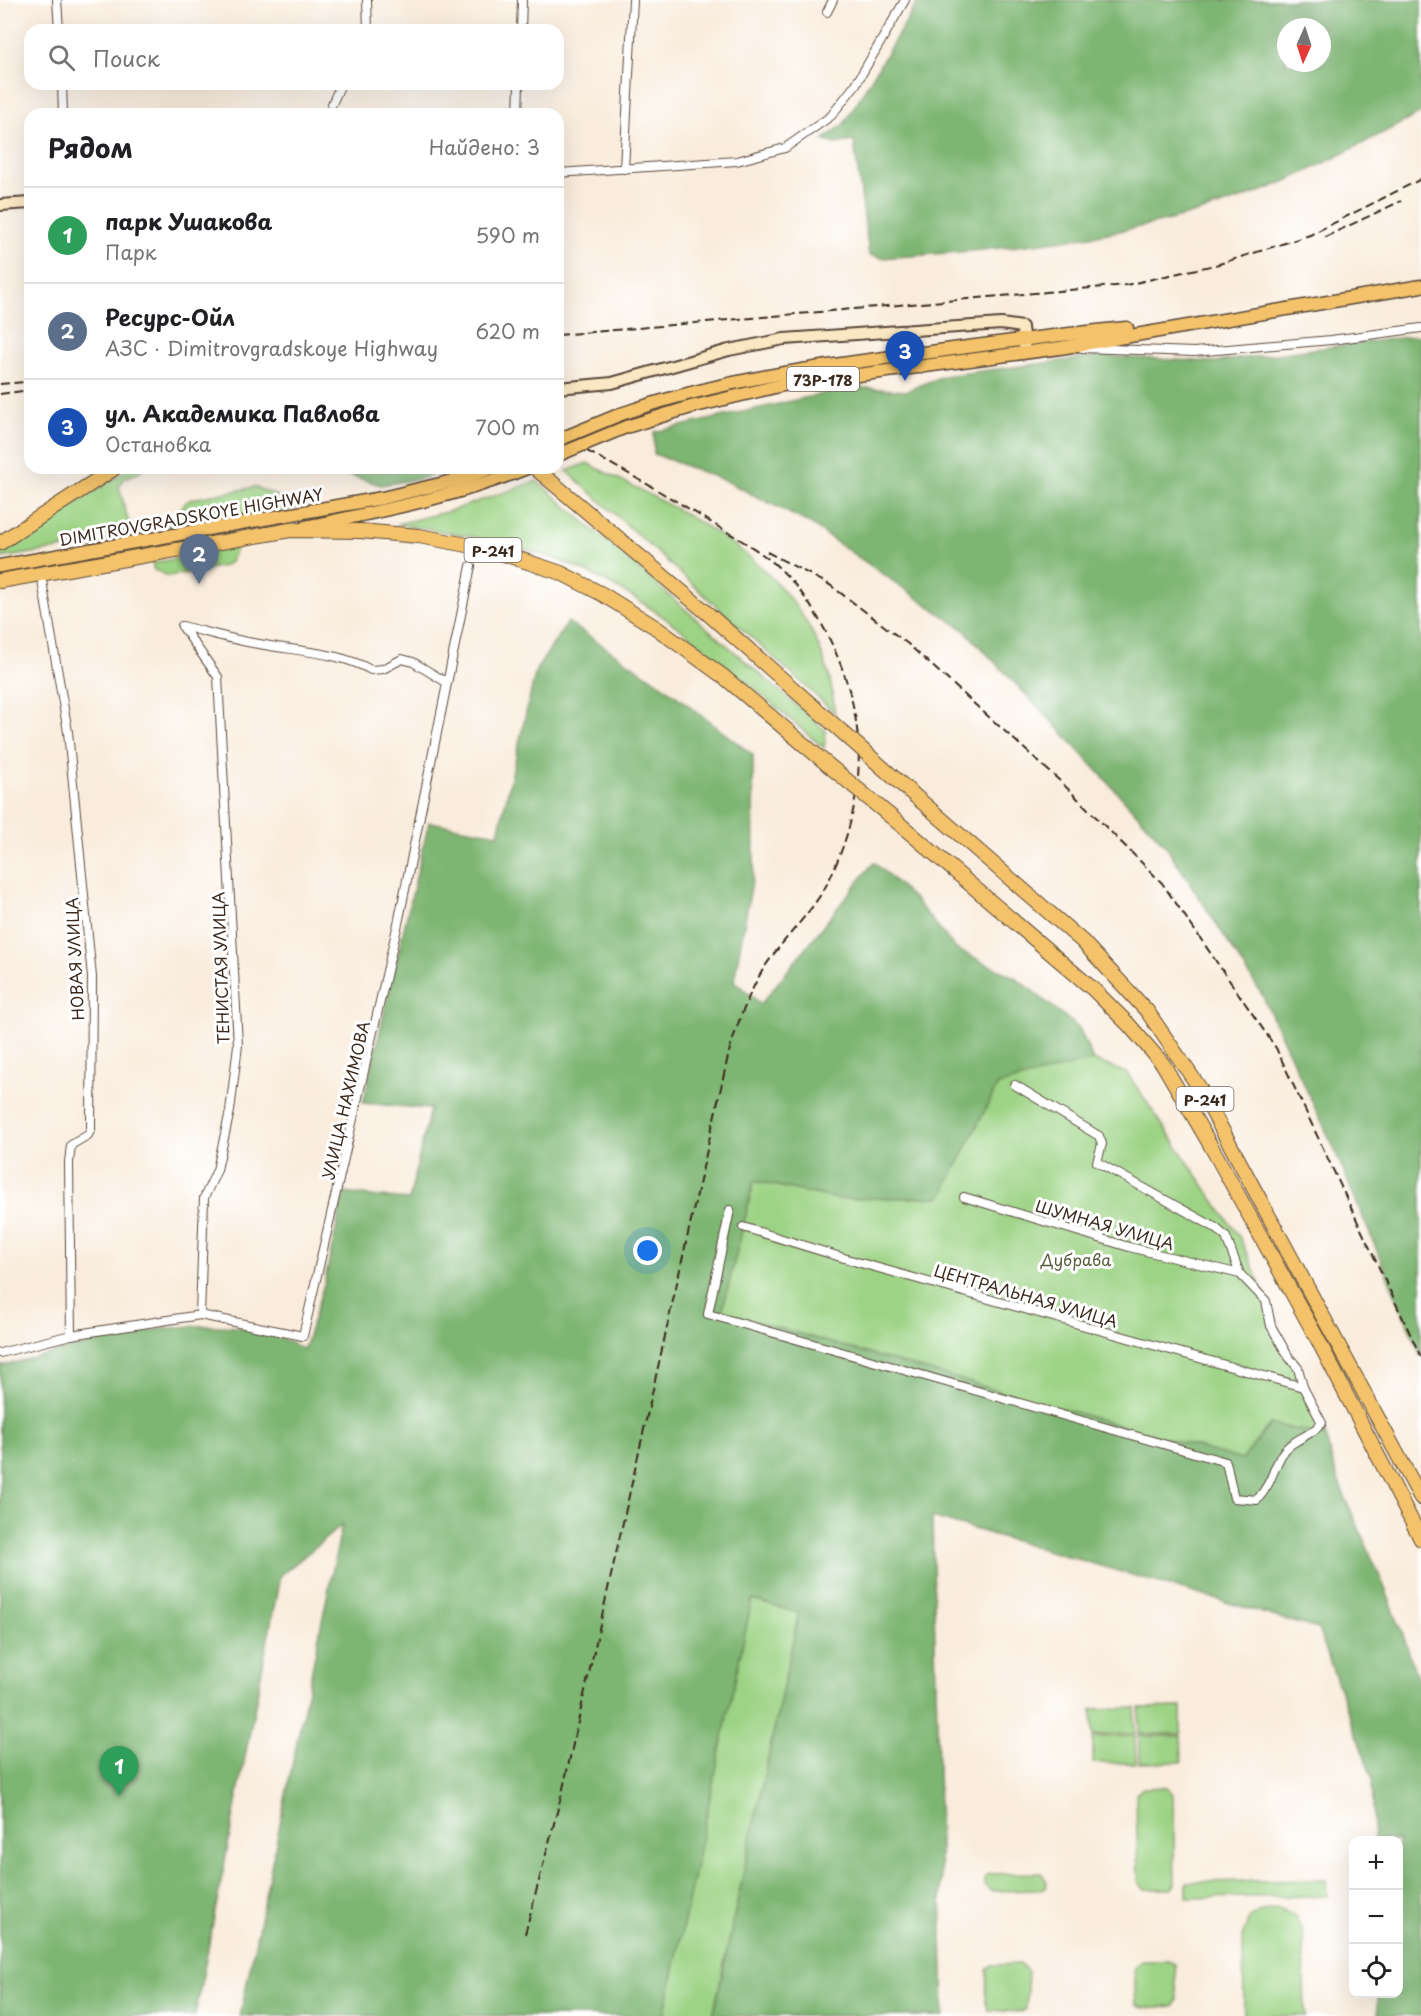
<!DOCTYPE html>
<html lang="ru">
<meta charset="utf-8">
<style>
body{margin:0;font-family:"Playpen Sans",sans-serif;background:#f6f6f6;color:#202124}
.controls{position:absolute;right:18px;bottom:18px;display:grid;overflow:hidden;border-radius:12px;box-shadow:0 6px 24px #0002}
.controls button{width:54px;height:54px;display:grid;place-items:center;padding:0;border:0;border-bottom:2px solid #e0e0e0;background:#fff;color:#202124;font:30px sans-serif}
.compass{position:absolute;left:1277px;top:18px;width:54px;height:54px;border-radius:50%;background:#fff;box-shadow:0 6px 24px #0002;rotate:183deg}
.you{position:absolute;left:648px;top:1251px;width:21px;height:21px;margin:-15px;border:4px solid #fff;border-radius:50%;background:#1a73e8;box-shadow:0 0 0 9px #1a73e833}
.badge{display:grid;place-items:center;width:39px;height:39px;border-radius:50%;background:#d1495b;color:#fff;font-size:20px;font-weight:700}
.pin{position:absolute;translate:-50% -50px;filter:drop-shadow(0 2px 3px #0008)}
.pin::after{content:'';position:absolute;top:32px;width:21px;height:18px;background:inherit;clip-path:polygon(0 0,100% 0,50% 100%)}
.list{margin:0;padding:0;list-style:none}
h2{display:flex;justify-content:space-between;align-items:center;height:78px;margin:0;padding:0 24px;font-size:26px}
h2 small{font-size:20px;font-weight:400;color:#757577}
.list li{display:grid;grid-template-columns:39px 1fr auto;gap:18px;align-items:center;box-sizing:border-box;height:96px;padding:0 24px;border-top:2px solid #e0e0e0}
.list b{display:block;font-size:22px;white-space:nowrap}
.list p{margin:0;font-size:20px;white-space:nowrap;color:#757577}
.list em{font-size:20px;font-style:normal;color:#757577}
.icon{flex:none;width:33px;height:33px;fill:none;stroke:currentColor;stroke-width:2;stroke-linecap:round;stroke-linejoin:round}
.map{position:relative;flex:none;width:1421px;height:2016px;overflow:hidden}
.search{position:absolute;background:#fff;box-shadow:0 6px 24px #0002;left:24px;top:24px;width:540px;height:66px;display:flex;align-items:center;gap:15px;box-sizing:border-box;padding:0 21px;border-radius:18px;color:#757577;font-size:22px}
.panel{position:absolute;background:#fff;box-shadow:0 6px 24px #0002;left:24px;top:108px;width:540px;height:366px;border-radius:18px}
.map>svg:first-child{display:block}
.green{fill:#9cd384;stroke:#6c7e51;stroke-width:1.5}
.forest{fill:#7db572;stroke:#5c7048;stroke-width:1.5;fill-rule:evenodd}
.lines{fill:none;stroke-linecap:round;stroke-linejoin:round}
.street-casing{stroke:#58473a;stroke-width:10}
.secondary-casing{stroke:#58473a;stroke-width:14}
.primary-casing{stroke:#58473a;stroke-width:15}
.highway-casing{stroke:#58473a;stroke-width:16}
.street{stroke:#fff;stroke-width:8}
.secondary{stroke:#fae7c3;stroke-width:10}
.primary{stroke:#f3c26a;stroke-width:12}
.highway{stroke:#f3c26a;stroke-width:14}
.rail{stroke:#3b2a1e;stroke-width:2;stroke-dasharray:9 4.5;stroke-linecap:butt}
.primary-bridge-casing{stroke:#58473a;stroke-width:15;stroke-linecap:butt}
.highway-bridge-casing{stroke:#58473a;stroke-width:16;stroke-linecap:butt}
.primary-bridge{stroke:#f3c26a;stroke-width:12}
.highway-bridge{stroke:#f3c26a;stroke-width:14}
.labels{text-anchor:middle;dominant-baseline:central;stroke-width:6;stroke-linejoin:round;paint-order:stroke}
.shield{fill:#fff;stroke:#766a62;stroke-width:1.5}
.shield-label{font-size:15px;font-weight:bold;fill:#3b2a1e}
.street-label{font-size:16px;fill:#3b2a1e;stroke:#fff}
.park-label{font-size:16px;fill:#585d3d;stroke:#fff}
</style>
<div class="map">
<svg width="1421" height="2016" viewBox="0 0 1421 2016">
<rect width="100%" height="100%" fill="#fff"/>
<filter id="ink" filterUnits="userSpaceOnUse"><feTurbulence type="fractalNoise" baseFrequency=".0167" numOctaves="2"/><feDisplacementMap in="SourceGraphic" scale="12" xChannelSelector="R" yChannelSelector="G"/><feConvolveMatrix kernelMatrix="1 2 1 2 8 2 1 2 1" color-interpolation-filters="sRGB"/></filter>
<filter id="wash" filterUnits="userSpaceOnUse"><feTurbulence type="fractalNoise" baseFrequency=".008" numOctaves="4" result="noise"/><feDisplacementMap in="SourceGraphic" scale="24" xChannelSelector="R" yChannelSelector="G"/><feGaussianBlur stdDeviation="1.35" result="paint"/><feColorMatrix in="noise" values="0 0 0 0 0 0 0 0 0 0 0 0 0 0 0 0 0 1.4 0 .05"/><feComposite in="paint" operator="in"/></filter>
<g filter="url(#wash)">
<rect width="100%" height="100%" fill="#f9ecdc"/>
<g class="green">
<path d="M587,463C684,513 795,558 828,672C832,685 833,699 835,713L567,471Z"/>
<polygon points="130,468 142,468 141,472 124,478 119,487 131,531 151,527 148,535 0,558 0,553"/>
<path d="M537,481L826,731L824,748C747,684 671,609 578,568C519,542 459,534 397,524L450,511Z"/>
<polygon points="255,487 298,504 295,509 170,531 167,528 185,503 191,499"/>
<polygon points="237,547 230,562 224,566 168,576 154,570 152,563"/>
<polygon points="1093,1060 1127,1073 1240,1238 1326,1436 1270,1424 1242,1460 722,1312 754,1181 838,1199 941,1197 998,1084"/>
<polygon points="751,1600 799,1612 713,2016 664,2016"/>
<polygon points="1181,1707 1181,1734 1139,1734 1139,1708"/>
<polygon points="1135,1708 1135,1734 1093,1735 1092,1709"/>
<polygon points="1135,1736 1136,1763 1093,1763 1093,1737"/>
<polygon points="1139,1736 1181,1736 1182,1762 1139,1763"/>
<polygon points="1167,1787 1173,1794 1175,1885 1171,1889 1144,1889 1138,1881 1136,1794 1143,1788"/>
<polygon points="1041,1873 1047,1882 1046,1887 1041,1890 991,1891 984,1885 984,1878 989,1874"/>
<polygon points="1326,1880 1327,1896 1187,1898 1187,1882"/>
<polygon points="1279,1908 1296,1917 1303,1932 1305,2016 1244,2016 1243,1934 1249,1919 1258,1912"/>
<polygon points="1141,1961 1168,1961 1175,1964 1177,2000 1173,2006 1142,2008 1136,2005 1134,1967"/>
<polygon points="1020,1964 1028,1971 1026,2009 1020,2012 988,2010 986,2003 987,1969 992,1965"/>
</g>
<g class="forest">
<path d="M919,0H1421V113C1378,135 1335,159 1291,179C1164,236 1019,248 882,258L869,255L854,141L835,144L823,140L844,124ZM1286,27H1322V63H1286Z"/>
<polygon points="1421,335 1421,1356 1333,1146 1261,993 1166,846 1063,733 964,630 807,522 726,481 654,454 654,432 853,387 906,391 943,376 1100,356 1215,362"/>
<polygon points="287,468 449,468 425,478 381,485 332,470 290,474"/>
<path d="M568,622L662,685L753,755L754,870L734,981L761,1004L874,862L915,900L956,949L1016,978L1079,1028L1093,1060L998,1085L941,1197L838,1199L754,1181L722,1312L1242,1460L1270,1424L1326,1436C1333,1476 1352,1512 1368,1549C1389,1596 1408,1643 1421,1693V2016H1378V1994H1398V1840H1374L1372,1778L1318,1629L932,1517L944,2016H713L799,1613L752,1600L664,2016H240L342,1525L280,1576L195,2016H0V1366C83,1347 187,1309 271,1334C282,1337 293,1345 304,1349L324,1284L344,1193L409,1200L430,1109L363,1103L429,822L498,834L536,670Z"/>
</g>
</g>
<g filter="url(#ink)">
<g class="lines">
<g class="street-casing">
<g id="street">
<polyline points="57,0 59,30"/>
<polyline points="367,0 368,30"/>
<polyline points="827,12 833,0"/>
<polyline points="521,30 522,0"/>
<polyline points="62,84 63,114"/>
<polyline points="332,104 341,84"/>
<polyline points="518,114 519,84"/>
<polyline points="624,169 633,0"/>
<polyline points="558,173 737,161 785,148 831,116 856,84 905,0"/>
<polyline points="1082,348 1194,352 1331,340 1421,328"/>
<polyline points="41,575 68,732 92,977 91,1129 88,1135 71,1145 69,1162 71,1335"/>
<polyline points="182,626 218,677 238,1045 230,1111 217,1170 204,1198 200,1315"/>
<path d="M182,626C207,632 233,640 259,644C295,651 340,652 371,670L383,669L402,659L413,662L446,682"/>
<polyline points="964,1197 1129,1247 1240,1274"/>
<path d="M730,1210L708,1314L1226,1462L1234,1498L1257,1500C1273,1481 1271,1473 1282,1454C1291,1439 1309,1438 1322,1423L1303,1387L1298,1368L1288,1356L1271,1326L1266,1301L1240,1274L1226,1237L1216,1228L1097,1162L1102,1144L1099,1136L1015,1085"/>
<polyline points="743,1227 857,1262 1303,1387"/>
<polyline points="0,1353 71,1335 200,1315 303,1336 399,919 471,566"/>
</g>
</g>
<g class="secondary-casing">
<g id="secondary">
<polyline points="0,205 30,203"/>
<polyline points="558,388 612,383 729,350 784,339 1001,324 1022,327 1025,352"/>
</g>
</g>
<g class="primary-casing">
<g id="primary">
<path d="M621,414C719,380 820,366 923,353C991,344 1059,334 1127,328"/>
<polyline points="626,427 691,407 783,385 1060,348 1421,286"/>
<path d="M305,527C381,511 455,497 527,468"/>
<polyline points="0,566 382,498 465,478 491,468"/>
</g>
</g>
<g class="highway-casing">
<g id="highway">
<polyline points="535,468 706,612 831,722"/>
<polyline points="0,543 115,468"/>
<polyline points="0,581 290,530 360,531 419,536 489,549 561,573 602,594 655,627 724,677 827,764"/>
<polyline points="892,776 1082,941 1147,1011 1199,1087 1421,1498"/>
<polyline points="895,820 1094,990 1129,1025 1163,1064 1211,1146 1318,1340 1421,1539"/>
</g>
</g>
<use href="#street" class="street"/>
<use href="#secondary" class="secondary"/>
<use href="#primary" class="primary"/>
<use href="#highway" class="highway"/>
<g class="rail">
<polyline points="1325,237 1401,201"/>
<polyline points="558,335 1126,285 1219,264 1310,235 1421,179"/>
<polyline points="0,384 24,382"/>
<polyline points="0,394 30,390"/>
<polyline points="767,552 830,585 908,644 1060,781 1162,883 1276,1048 1421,1357"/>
<path d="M525,1934L562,1793L729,1052C737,1025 747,997 761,973C781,939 813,914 830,878C868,796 869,720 829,638C814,608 793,577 766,557C749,544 730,534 712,523C662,492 611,463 558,436"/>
</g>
<g class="primary-bridge-casing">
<g id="primary-bridge">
<polyline points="558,440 621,414"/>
<polyline points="558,455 626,427"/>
</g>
</g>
<g class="highway-bridge-casing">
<g id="highway-bridge">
<polyline points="831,722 892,776"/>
<polyline points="827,764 895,820"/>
</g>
</g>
<use href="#primary-bridge" class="primary-bridge"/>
<use href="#highway-bridge" class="highway-bridge"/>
</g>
</g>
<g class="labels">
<g class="shield">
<rect x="787" y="367" width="72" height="24" rx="4.5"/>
<rect x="464.5" y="538" width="57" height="24" rx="4.5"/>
<rect x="1176.5" y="1087" width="57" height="24" rx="4.5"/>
</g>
<g class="shield-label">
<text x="823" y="379">73Р-178</text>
<text x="493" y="550">Р-241</text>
<text x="1205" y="1099">Р-241</text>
</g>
<g class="street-label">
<text transform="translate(191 516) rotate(-10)">DIMITROVGRADSKOYE HIGHWAY</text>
<text transform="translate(74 959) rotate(-93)">НОВАЯ УЛИЦА</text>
<text transform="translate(220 968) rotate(-92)">ТЕНИСТАЯ УЛИЦА</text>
<text transform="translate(345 1100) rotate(-77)">УЛИЦА НАХИМОВА</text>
<text transform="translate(1105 1224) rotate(16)">ШУМНАЯ УЛИЦА</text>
<text transform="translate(1026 1295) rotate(16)">ЦЕНТРАЛЬНАЯ УЛИЦА</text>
</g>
<g class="park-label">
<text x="1076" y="1259">Дубрава</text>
</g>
</g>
</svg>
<div class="controls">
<button>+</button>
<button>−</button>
<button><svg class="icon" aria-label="locate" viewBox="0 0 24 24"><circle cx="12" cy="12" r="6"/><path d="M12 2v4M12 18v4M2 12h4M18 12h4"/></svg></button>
</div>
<svg class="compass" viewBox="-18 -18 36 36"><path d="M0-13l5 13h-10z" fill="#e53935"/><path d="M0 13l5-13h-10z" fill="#757577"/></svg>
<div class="you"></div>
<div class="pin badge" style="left:119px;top:1796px;background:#2e9e5b">1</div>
<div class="pin badge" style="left:199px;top:584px;background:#5c6f8a">2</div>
<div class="pin badge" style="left:905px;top:381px;background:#1a4fb4">3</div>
<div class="search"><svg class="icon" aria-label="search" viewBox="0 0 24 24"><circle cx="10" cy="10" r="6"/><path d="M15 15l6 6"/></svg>Поиск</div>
<section class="panel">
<h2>Рядом<small>Найдено: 3</small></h2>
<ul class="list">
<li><span class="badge" style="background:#2e9e5b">1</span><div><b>парк Ушакова</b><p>Парк</p></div><em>590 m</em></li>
<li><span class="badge" style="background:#5c6f8a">2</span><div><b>Ресурс-Ойл</b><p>АЗС · Dimitrovgradskoye Highway</p></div><em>620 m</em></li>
<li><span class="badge" style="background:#1a4fb4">3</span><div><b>ул. Академика Павлова</b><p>Остановка</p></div><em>700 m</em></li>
</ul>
</section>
</div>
